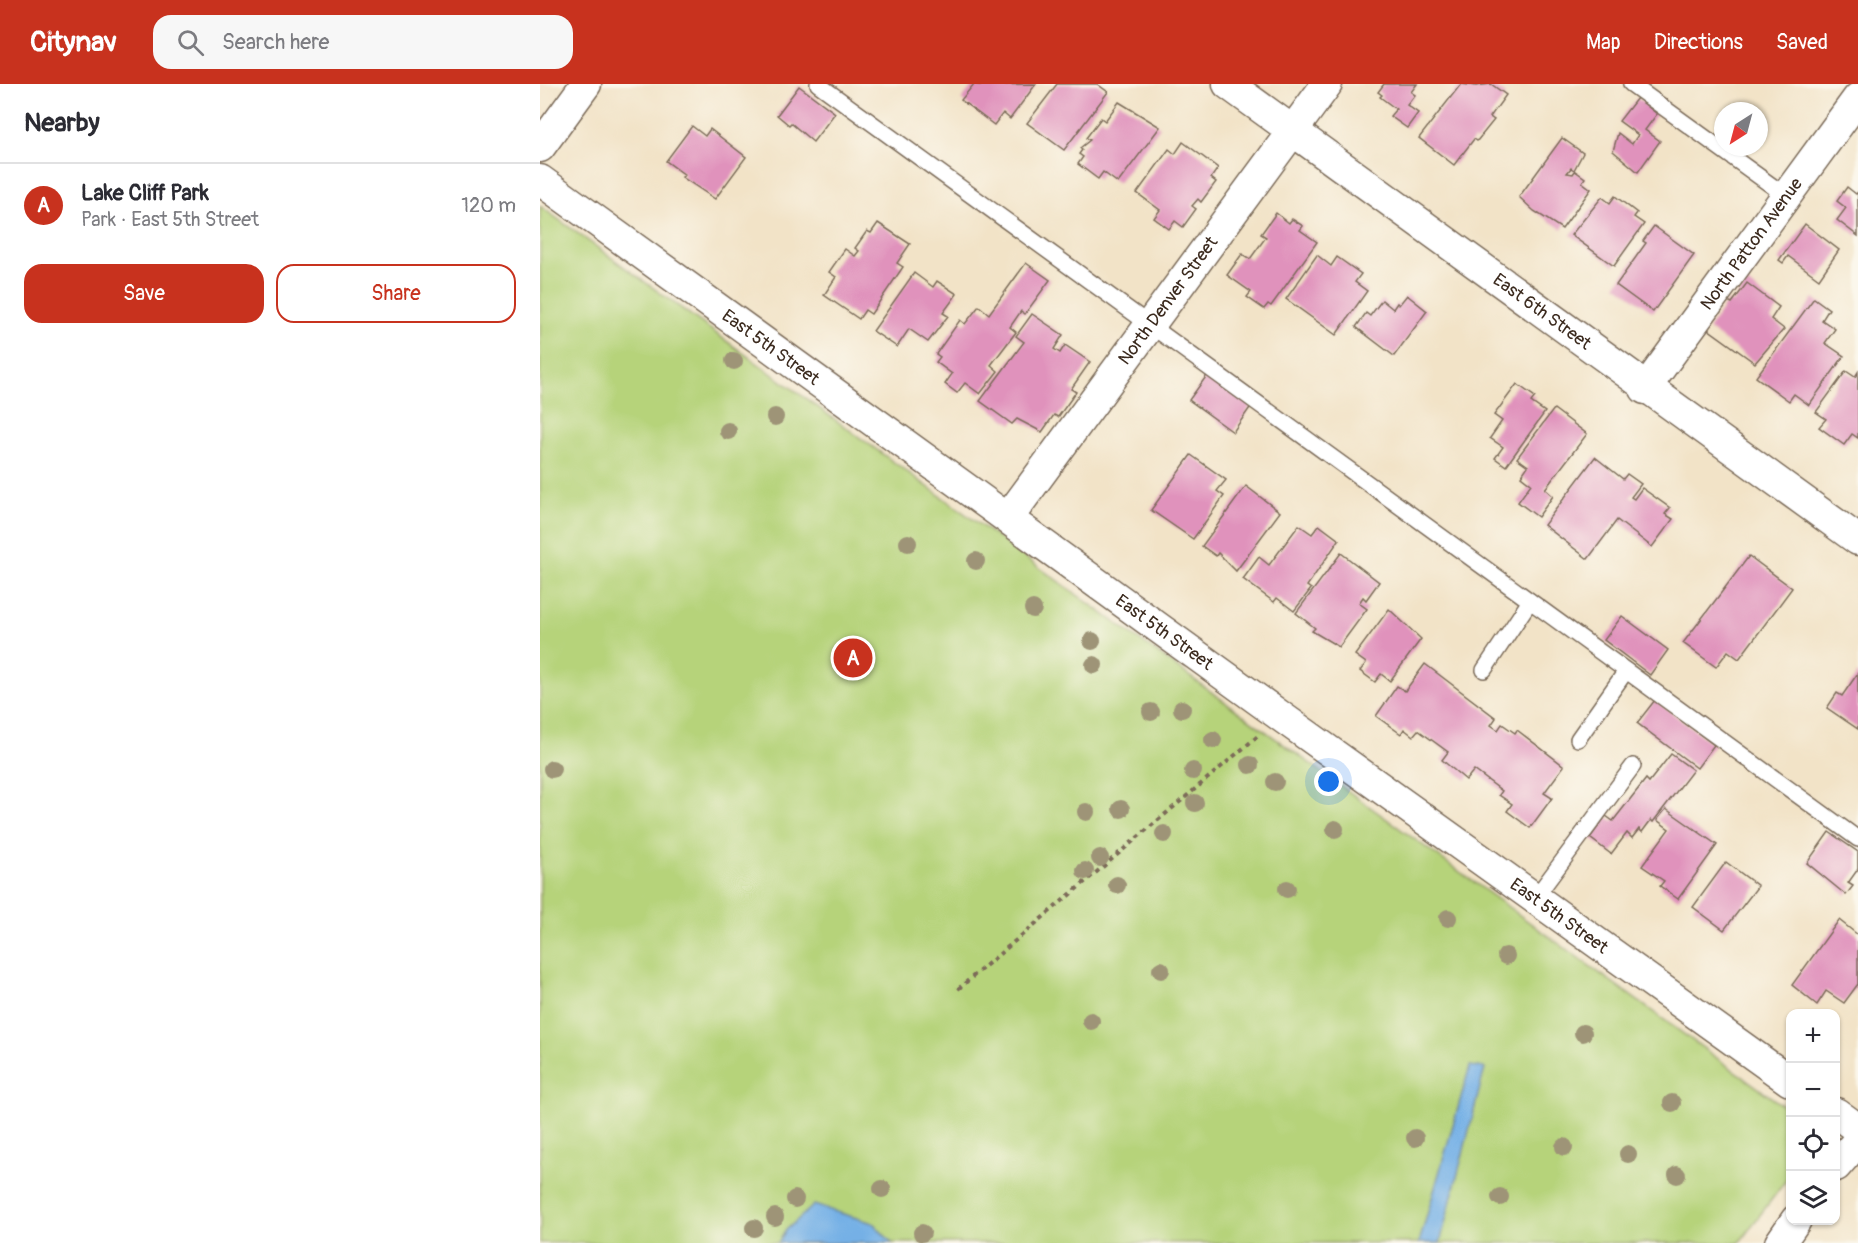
<!DOCTYPE html>
<meta charset="utf-8">
<style>
body{margin:0;font-family:Pangolin,sans-serif;background:#f7f7f7;color:#2b2b33}
.controls{position:absolute;right:18px;bottom:18px;display:grid;overflow:hidden;border-radius:12px;box-shadow:0 2px 4px #0004}
.controls button{width:54px;height:54px;display:grid;place-items:center;padding:0;border:0;border-bottom:2px solid #e1e1e2;background:#fff;color:#2b2b33;font:30px sans-serif}
.compass{position:absolute;left:1174px;top:18px;width:54px;height:54px;border-radius:50%;background:#fff;box-shadow:0 2px 4px #0004;rotate:216deg}
.you{position:absolute;left:789px;top:698px;width:21px;height:21px;margin:-15px;border:4px solid #fff;border-radius:50%;background:#1a73e8;box-shadow:0 0 0 9px #1a73e833}
.badge{display:grid;place-items:center;width:39px;height:39px;border-radius:50%;background:#c8321e;color:#fff;font-size:20px;font-weight:700}
.pin{position:absolute;translate:-50% -50%;border:3px solid #fff;box-shadow:0 2px 6px #0006}
.list{margin:0;padding:0;list-style:none}
h2{display:flex;justify-content:space-between;align-items:center;height:78px;margin:0;padding:0 24px;font-size:26px}
h2 small{font-size:20px;font-weight:400;color:#7c7c81}
.list li{display:grid;grid-template-columns:39px 1fr auto;gap:18px;align-items:center;box-sizing:border-box;height:84px;padding:0 24px;border-top:2px solid #e1e1e2}
.list b{display:block;font-size:22px;white-space:nowrap}
.list p{margin:0;font-size:20px;white-space:nowrap;color:#7c7c81}
.list em{font-size:20px;font-style:normal;color:#7c7c81}
.actions{display:flex;gap:12px;padding:18px 24px}
.actions a{flex:1;padding:14px 0;border:2px solid #c8321e;border-radius:18px;text-align:center;font-size:21px;color:#c8321e}
.actions .main{background:#c8321e;color:#fff}
.icon{flex:none;width:33px;height:33px;fill:none;stroke:currentColor;stroke-width:2;stroke-linecap:round;stroke-linejoin:round}
.map{position:relative;flex:none;width:1318px;height:1159px;overflow:hidden}
header{display:flex;align-items:center;gap:36px;box-sizing:border-box;height:84px;padding:0 30px;background:#c8321e;color:#fff}
header strong{font-size:28px}
nav{display:flex;gap:33px;margin-inline-start:auto;font-size:21px}
.search{width:420px;height:54px;background:#f7f7f7;display:flex;align-items:center;gap:15px;box-sizing:border-box;padding:0 21px;border-radius:18px;color:#7c7c81;font-size:22px}
main{display:flex}
aside{flex:1;background:#fff}
.map>svg:first-child{display:block}
.green{fill:#b6d37a;stroke:#787e4c;stroke-width:1.5}
.water{fill:#74b0e6;stroke:#586d82;stroke-width:1.5}
.building{fill:#e092bc}
.lines{fill:none;stroke-linecap:round;stroke-linejoin:round}
.lane-casing{stroke:#7b6b59;stroke-width:18}
.street-casing{stroke:#7b6b59;stroke-width:33}
.path{stroke:#7b6b59;stroke-width:4;stroke-dasharray:4.5 4.5;stroke-linecap:butt}
.lane{stroke:#fff;stroke-width:15}
.street{stroke:#fff;stroke-width:30}
.tree{fill:#9e9477}
.labels{text-anchor:middle;dominant-baseline:central;stroke-width:4.5;stroke-linejoin:round;paint-order:stroke}
.street-label{font-size:18px;fill:#3b2a1e;stroke:#fbf7ec}
</style>
<header>
<strong>Citynav</strong>
<div class="search"><svg class="icon" aria-label="search" viewBox="0 0 24 24"><circle cx="10" cy="10" r="6"/><path d="M15 15l6 6"/></svg>Search here</div>
<nav><a>Map</a><a>Directions</a><a>Saved</a></nav>
</header>
<main>
<aside>
<h2>Nearby<small></small></h2>
<ul class="list">
<li><span class="badge">A</span><div><b>Lake Cliff Park</b><p>Park · East 5th Street</p></div><em>120 m</em></li>
</ul>
<div class="actions"><a class="main">Save</a><a>Share</a></div>
</aside>
<div class="map">
<svg width="1318" height="1159" viewBox="0 0 1318 1159">
<rect width="100%" height="100%" fill="#fbf7ec"/>
<filter id="ink" filterUnits="userSpaceOnUse"><feTurbulence type="fractalNoise" baseFrequency=".0167" numOctaves="2"/><feDisplacementMap in="SourceGraphic" scale="12" xChannelSelector="R" yChannelSelector="G"/><feConvolveMatrix kernelMatrix="1 2 1 2 8 2 1 2 1" color-interpolation-filters="sRGB"/></filter>
<filter id="wash" filterUnits="userSpaceOnUse"><feTurbulence type="fractalNoise" baseFrequency=".008" numOctaves="4" result="noise"/><feDisplacementMap in="SourceGraphic" scale="24" xChannelSelector="R" yChannelSelector="G"/><feGaussianBlur stdDeviation="1.35" result="paint"/><feColorMatrix in="noise" values="0 0 0 0 0 0 0 0 0 0 0 0 0 0 0 0 0 1.4 0 .05"/><feComposite in="paint" operator="in"/></filter>
<g filter="url(#wash)">
<rect width="100%" height="100%" fill="#f2e3c7"/>
<polygon class="green" points="0,122 1250,1027 1250,1091 1199,1159 0,1159"/>
<g class="water">
<polygon points="930,982 945,984 900,1159 879,1159"/>
<polygon points="274,1121 333,1139 352,1159 238,1159 245,1147"/>
</g>
<g id="blocks">
<g class="building">
<polygon points="434,0 439,1 496,0 470,35 463,29 454,41 421,16"/>
<polygon points="517,0 557,0 568,8 524,66 487,39"/>
<polygon points="844,0 877,0 871,8 875,11 867,21 878,29 867,44 850,32 856,25 840,13 842,11 838,8"/>
<polygon points="921,0 936,2 951,0 966,11 950,33 954,36 937,57 934,55 914,81 879,54"/>
<polygon points="259,2 295,29 273,58 251,39 249,41 237,31"/>
<polygon points="1097,14 1117,30 1105,46 1120,57 1098,88 1073,67 1078,49 1092,60 1098,51 1079,37"/>
<polygon points="579,18 620,43 578,99 563,88 558,95 538,80 543,73 539,70 542,66 540,64 550,56 546,54 561,34 565,37"/>
<polygon points="152,42 165,52 170,45 206,73 175,115 142,93 145,91 126,77"/>
<polygon points="1022,54 1043,69 1034,86 1031,84 1027,89 1033,90 1035,87 1045,94 1042,98 1051,105 1022,145 994,127 979,113"/>
<polygon points="643,58 678,84 671,94 676,98 661,118 658,115 652,122 656,125 643,143 635,137 629,145 614,134 620,126 597,109 629,65 635,70"/>
<polygon points="1307,103 1316,110 1318,108 1318,152 1297,136 1306,124 1297,117"/>
<polygon points="1075,112 1097,129 1094,133 1104,140 1074,182 1031,151 1062,113 1070,119"/>
<polygon points="736,129 749,139 752,135 763,142 760,146 777,158 731,222 728,220 724,225 707,213 711,208 687,191 702,170 710,175 726,153 721,150"/>
<polygon points="338,139 370,160 357,179 363,183 331,230 325,226 319,235 284,211 296,193 289,188 305,165 315,172 319,167 315,164 327,147 331,149"/>
<polygon points="1265,140 1299,166 1279,195 1248,172 1243,179 1239,176"/>
<polygon points="1114,142 1154,171 1113,228 1076,201 1106,159 1103,157"/>
<polygon points="777,171 791,182 797,173 821,190 815,198 827,207 796,251 746,215"/>
<polygon points="486,179 510,196 485,230 481,227 470,243 476,248 451,281 458,287 440,310 425,299 417,309 405,300 412,290 396,278 400,273 396,270 420,236 425,240 439,222 449,230"/>
<polygon points="374,189 393,203 397,197 417,210 403,229 408,232 388,258 369,245 357,263 333,247"/>
<polygon points="1207,199 1239,223 1231,235 1244,245 1215,279 1168,245 1188,217 1192,219"/>
<polygon points="867,211 887,227 854,272 816,243 826,229 830,232 842,216 853,225 857,219 859,221"/>
<polygon points="1274,214 1289,225 1282,236 1295,245 1285,259 1304,272 1269,321 1254,310 1249,317 1216,293"/>
<polygon points="492,230 523,251 514,265 520,269 525,261 550,278 531,305 536,308 518,333 514,331 502,348 477,335 472,340 440,317 484,258 476,252"/>
<polygon points="1306,287 1315,293 1318,288 1318,354 1312,350 1304,361 1279,343 1286,335 1276,328"/>
<polygon points="668,290 712,321 693,348 649,316"/>
<polygon points="977,300 995,313 991,318 1005,328 966,382 955,374 963,363 950,354 962,337 954,331"/>
<polygon points="1014,325 1047,350 1005,405 1013,412 998,433 978,418 991,400 981,392 988,382 977,374"/>
<polygon points="651,371 686,396 677,407 684,412 653,455 611,426"/>
<polygon points="1055,373 1083,395 1087,390 1101,400 1091,413 1094,415 1102,404 1130,424 1125,430 1133,435 1112,463 1077,436 1048,475 1004,441"/>
<polygon points="706,402 740,428 696,487 678,469 676,472 662,462"/>
<polygon points="759,441 772,450 779,441 799,456 767,502 771,505 754,527 737,514 734,518 703,495 719,473 729,481"/>
<polygon points="801,469 839,498 826,516 823,513 819,519 827,525 799,563 772,547 775,544 756,529"/>
<polygon points="1209,472 1252,504 1199,575 1188,567 1176,583 1143,559"/>
<polygon points="849,525 881,555 850,597 841,590 835,598 820,587 826,579 815,571"/>
<polygon points="1082,532 1128,566 1110,591 1064,556"/>
<polygon points="885,580 956,634 951,641 958,646 962,640 975,649 977,646 1024,682 1004,709 1012,714 990,744 967,727 972,720 959,711 962,707 934,686 926,696 902,676 908,668 878,646 873,652 864,645 861,650 836,632 857,602 865,607"/>
<polygon points="1318,589 1318,645 1287,624 1297,609 1302,612"/>
<polygon points="1115,616 1174,661 1157,684 1097,639"/>
<polygon points="1131,670 1153,686 1113,738 1111,736 1102,748 1099,745 1092,754 1087,749 1071,770 1050,754 1066,732 1073,737 1106,695 1109,698"/>
<polygon points="1126,725 1177,761 1138,815 1120,802 1124,797 1102,782 1129,745 1117,736"/>
<polygon points="1289,748 1318,768 1318,785 1308,799 1313,802 1306,811 1267,779"/>
<polygon points="1186,778 1218,802 1184,846 1153,823"/>
<polygon points="1299,836 1318,851 1318,900 1304,919 1286,907 1277,921 1252,901"/>
</g>
</g>
</g>
<g filter="url(#ink)">
<use href="#blocks" fill-opacity="0" stroke="#7b6b59" stroke-width="1.5"/>
<g class="lines">
<g class="lane-casing">
<g id="lane">
<polyline points="278,0 1318,755"/>
<polyline points="1091,0 1246,112"/>
<polyline points="944,586 990,517"/>
<polyline points="1038,655 1086,587"/>
<polyline points="995,814 1093,682"/>
</g>
</g>
<g class="street-casing">
<g id="street">
<path id="s1" d="M688,0L1318,456"/>
<polyline points="0,63 46,0"/>
<path id="s2" d="M0,96L739,631L1250,997"/>
<path id="s3" d="M1105,305L1318,14"/>
<path id="s4" d="M468,434L787,0"/>
<polyline points="1296,1029 1318,1045"/>
<polyline points="1296,1082 1318,1057"/>
<polyline points="1240,1159 1256,1136"/>
</g>
</g>
<polyline class="path" points="418,905 719,651"/>
<use href="#lane" class="lane"/>
<use href="#street" class="street"/>
</g>
<g class="tree">
<circle cx="194" cy="277" r="9"/>
<circle cx="235" cy="333" r="9"/>
<circle cx="188" cy="347" r="9"/>
<circle cx="368" cy="459" r="9"/>
<circle cx="436" cy="477" r="9"/>
<circle cx="493" cy="525" r="9"/>
<circle cx="552" cy="557" r="9"/>
<circle cx="554" cy="581" r="9"/>
<circle cx="642" cy="625" r="9"/>
<circle cx="611" cy="628" r="9"/>
<circle cx="673" cy="656" r="9"/>
<circle cx="710" cy="681" r="9"/>
<circle cx="12" cy="685" r="9"/>
<circle cx="653" cy="687" r="9"/>
<circle cx="735" cy="698" r="9"/>
<circle cx="655" cy="719" r="9"/>
<circle cx="581" cy="725" r="9"/>
<circle cx="546" cy="728" r="9"/>
<circle cx="795" cy="745" r="9"/>
<circle cx="624" cy="750" r="9"/>
<circle cx="560" cy="774" r="9"/>
<circle cx="545" cy="787" r="9"/>
<circle cx="577" cy="801" r="9"/>
<circle cx="747" cy="805" r="9"/>
<circle cx="908" cy="834" r="9"/>
<circle cx="966" cy="872" r="9"/>
<circle cx="621" cy="886" r="9"/>
<circle cx="551" cy="937" r="9"/>
<circle cx="1043" cy="949" r="9"/>
<circle cx="1132" cy="1019" r="9"/>
<circle cx="875" cy="1054" r="9"/>
<circle cx="1024" cy="1063" r="9"/>
<circle cx="1088" cy="1070" r="9"/>
<circle cx="1137" cy="1091" r="9"/>
<circle cx="342" cy="1105" r="9"/>
<circle cx="960" cy="1113" r="9"/>
<circle cx="255" cy="1115" r="9"/>
<circle cx="235" cy="1133" r="9"/>
<circle cx="214" cy="1144" r="9"/>
<circle cx="382" cy="1149" r="9"/>
</g>
</g>
<g class="labels">
<g class="street-label">
<text stroke="none"><textPath href="#s3" startOffset="180">North Patton Avenue</textPath></text>
<text stroke="none"><textPath href="#s4" startOffset="270">North Denver Street</textPath></text>
<text stroke="none"><textPath href="#s1" startOffset="388">East 6th Street</textPath></text>
<text stroke="none"><textPath href="#s2" startOffset="285">East 5th Street</textPath></text>
<text stroke="none"><textPath href="#s2" startOffset="771">East 5th Street</textPath></text>
<text stroke="none"><textPath href="#s2" startOffset="1257">East 5th Street</textPath></text>
</g>
</g>
</svg>
<div class="controls">
<button>+</button>
<button>−</button>
<button><svg class="icon" aria-label="locate" viewBox="0 0 24 24"><circle cx="12" cy="12" r="6"/><path d="M12 2v4M12 18v4M2 12h4M18 12h4"/></svg></button>
<button><svg class="icon" aria-label="layers" viewBox="0 0 24 24"><path d="M12 4l9 5-9 5-9-5zM3 14l9 5 9-5"/></svg></button>
</div>
<svg class="compass" viewBox="-18 -18 36 36"><path d="M0-13l5 13h-10z" fill="#e53935"/><path d="M0 13l5-13h-10z" fill="#7c7c81"/></svg>
<div class="you"></div>
<div class="pin badge" style="left:313px;top:574px">A</div>
</div>
</main>
